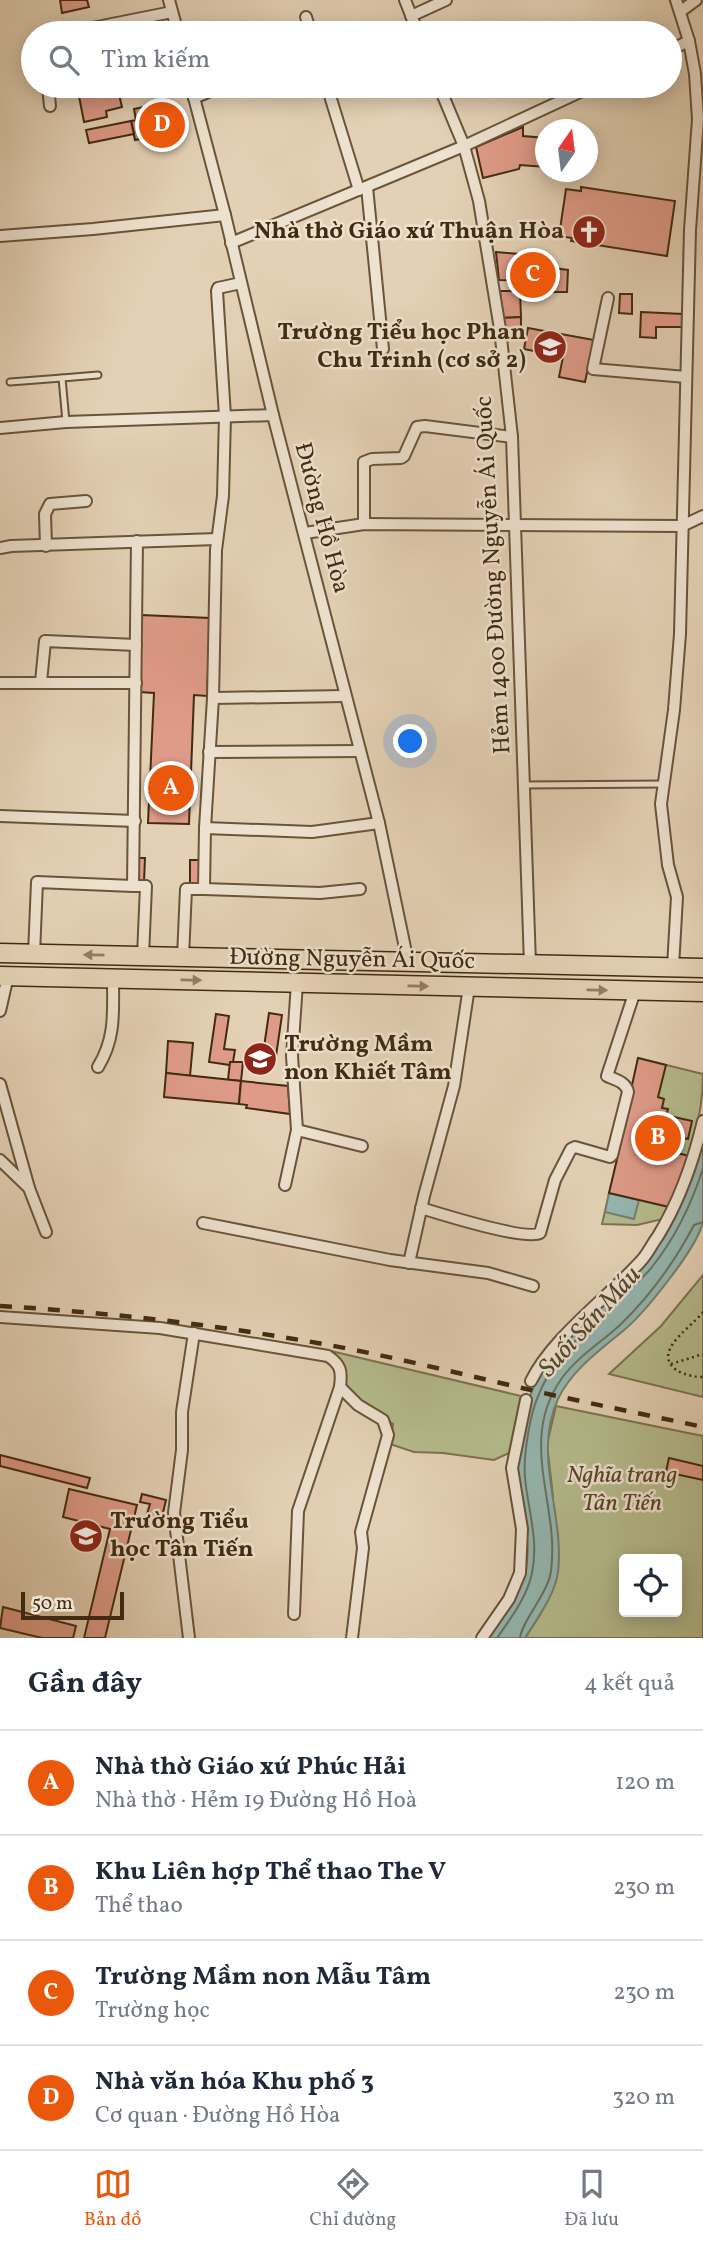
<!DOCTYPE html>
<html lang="vi">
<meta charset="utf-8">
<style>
body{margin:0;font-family:Vollkorn,serif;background:#f6f6f7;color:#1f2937}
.controls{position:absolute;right:21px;bottom:21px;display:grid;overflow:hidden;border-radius:7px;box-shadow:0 4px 18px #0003}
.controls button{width:63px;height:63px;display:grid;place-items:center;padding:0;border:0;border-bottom:2px solid #e0e1e3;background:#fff;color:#1f2937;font:35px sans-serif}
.compass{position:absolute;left:535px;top:119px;width:63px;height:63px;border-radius:50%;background:#fff;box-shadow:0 4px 18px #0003;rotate:14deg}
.scale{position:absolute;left:21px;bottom:18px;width:103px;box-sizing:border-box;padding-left:7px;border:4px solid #422b11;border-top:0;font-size:19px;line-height:24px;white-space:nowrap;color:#422b11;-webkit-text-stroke:5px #ede1cf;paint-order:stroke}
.you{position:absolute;left:411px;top:742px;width:24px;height:24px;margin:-18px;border:5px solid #fff;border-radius:50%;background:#1a73e8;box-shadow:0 0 0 10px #1a73e833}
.badge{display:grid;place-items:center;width:46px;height:46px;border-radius:50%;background:#ea580c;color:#fff;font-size:23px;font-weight:700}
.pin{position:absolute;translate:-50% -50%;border:4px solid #fff;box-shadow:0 2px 7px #0006}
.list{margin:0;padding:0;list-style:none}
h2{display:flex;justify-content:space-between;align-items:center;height:91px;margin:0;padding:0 28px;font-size:30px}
h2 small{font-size:23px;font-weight:400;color:#747a83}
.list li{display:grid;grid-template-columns:46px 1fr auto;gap:21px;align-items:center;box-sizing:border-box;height:105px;padding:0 28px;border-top:2px solid #e0e1e3}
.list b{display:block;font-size:26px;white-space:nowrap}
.list p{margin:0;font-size:23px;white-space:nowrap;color:#747a83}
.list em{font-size:23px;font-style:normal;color:#747a83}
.icon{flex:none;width:38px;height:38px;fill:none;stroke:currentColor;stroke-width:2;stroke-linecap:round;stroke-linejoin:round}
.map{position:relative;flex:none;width:703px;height:1638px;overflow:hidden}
.search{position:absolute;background:#fff;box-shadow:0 4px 18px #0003;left:21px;right:21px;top:21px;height:77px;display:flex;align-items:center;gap:18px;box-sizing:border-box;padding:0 24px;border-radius:38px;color:#747a83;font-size:26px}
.sheet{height:511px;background:#fff}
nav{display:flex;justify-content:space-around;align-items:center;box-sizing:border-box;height:98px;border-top:2px solid #e0e1e3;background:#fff;font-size:19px;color:#747a83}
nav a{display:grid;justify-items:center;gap:4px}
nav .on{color:#ea580c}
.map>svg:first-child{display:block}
.green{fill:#b5bb8d;stroke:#7c734f;stroke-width:2;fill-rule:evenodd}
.water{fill:#95b7b1;stroke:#747f71;stroke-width:2}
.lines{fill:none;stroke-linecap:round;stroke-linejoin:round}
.shore{stroke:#6c7161;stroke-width:2}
.building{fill:#df9b88;stroke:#422b11;stroke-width:2}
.service-casing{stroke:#6a543a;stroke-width:9}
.minor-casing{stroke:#6a543a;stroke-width:14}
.primary-casing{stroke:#422b11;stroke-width:21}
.path{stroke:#422b11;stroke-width:2.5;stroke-dasharray:2 3.5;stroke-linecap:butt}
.service{stroke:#ede1cf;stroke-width:5}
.minor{stroke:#ede1cf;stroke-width:10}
.primary{stroke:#e4d1b5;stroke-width:18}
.rail{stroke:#422b11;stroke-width:4.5;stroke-dasharray:12 12;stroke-linecap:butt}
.oneway{fill:#937e63}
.labels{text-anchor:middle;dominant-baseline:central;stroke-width:5;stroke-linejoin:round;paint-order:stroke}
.poi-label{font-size:24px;font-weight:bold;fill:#422b11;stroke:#ede1cf;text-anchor:end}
.street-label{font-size:24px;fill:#422b11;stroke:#ede1cf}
.park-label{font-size:24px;font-style:italic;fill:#59482a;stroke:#ede1cf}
.water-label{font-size:26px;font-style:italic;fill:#534731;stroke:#ede1cf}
</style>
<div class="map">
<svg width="703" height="1638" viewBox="0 0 703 1638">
<rect width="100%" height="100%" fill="#e4d1b5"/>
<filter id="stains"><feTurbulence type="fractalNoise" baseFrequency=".00286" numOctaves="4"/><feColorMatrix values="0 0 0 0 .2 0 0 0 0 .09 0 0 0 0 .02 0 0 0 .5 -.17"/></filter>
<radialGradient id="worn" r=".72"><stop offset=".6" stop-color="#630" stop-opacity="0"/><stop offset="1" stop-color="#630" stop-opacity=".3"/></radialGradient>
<g class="green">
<path d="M638,1058L703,1074C703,1126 684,1172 663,1219L637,1225L602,1224L633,1092Z"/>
<polygon points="703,1275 703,1397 609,1374 661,1326"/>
<path d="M331,1351L521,1396L509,1453L494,1460L443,1453L414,1452L390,1444L393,1424L360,1400L345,1385C347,1368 344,1362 331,1351Z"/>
<path d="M556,1406L703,1436V1638H525L540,1615L553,1496L547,1444ZM624,1559H677V1612H624Z"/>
</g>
<g class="water">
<path d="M703,1141C703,1167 703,1195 703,1221C699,1246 644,1314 623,1331C599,1351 571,1371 558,1399C532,1456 565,1514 558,1572C555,1595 537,1619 525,1638H488C502,1618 518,1598 525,1574C534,1538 517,1504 517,1469C517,1451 525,1407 532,1391C554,1340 609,1305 645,1265C651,1257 656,1247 662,1238C681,1207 694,1176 703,1141Z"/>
<polygon points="609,1193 639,1200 634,1219 605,1212"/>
</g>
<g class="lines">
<g class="shore">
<path d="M497,1638C511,1618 527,1597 532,1573C539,1540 528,1510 525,1478C523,1456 530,1413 539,1394C554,1355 599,1318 629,1290C637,1282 646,1275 652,1267C675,1238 692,1203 703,1168"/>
<path d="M520,1638C522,1620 548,1594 551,1571C560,1504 517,1441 562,1378C578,1356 602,1342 621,1324C651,1295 675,1261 694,1225L703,1222"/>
</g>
</g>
<g class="building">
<polygon points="60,0 87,0 89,7 62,13"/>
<polygon points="77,86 117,86 122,107 106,111 107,117 84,122"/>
<polygon points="162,103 164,114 136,120 134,109"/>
<polygon points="167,114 170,133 135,140 131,121"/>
<polygon points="131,121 134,134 89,143 86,130"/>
<polygon points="523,127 523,136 546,138 546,167 520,165 519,169 483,178 476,147"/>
<polygon points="581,187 675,201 667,256 571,241 572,238 559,236 566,189 581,191"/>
<polygon points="496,252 519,254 521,264 568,270 567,292 552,292 552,281 499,280"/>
<polygon points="500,291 520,291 521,317 503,318"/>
<polygon points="620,294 632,294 632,314 619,313"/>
<polygon points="641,312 683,314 682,327 656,327 656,338 640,337"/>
<polygon points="521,317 521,332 505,332 503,318"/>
<polygon points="528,328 594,340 585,382 559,377 563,357 524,349"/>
<polygon points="141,615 210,618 207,696 194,695 189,824 148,823 154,693 140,692"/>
<polygon points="139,858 145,858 144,882 139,881"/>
<polygon points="190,860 200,860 199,885 190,884"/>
<polygon points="269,1013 282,1015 276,1056 263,1054"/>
<polygon points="216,1014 229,1016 224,1049 235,1050 233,1062 230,1062 230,1065 209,1062"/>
<polygon points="168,1041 193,1043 190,1076 166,1073"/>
<polygon points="638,1058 666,1065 658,1097 664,1099 662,1108 668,1109 658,1148 689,1156 669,1207 609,1193 633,1092 632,1085"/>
<polygon points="230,1062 243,1062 241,1081 228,1080"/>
<polygon points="166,1073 241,1081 239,1104 164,1097"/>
<polygon points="241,1081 288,1086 290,1114 246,1108 247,1105 239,1104"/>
<polygon points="674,1117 692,1121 688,1139 670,1135"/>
<polygon points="0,1455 90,1478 87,1488 0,1466"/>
<polygon points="669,1458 703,1466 703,1480 666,1472"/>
<polygon points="69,1489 137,1505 105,1638 84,1638 110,1529 63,1517"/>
<polygon points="142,1494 166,1500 161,1521 146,1517 150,1504 140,1502"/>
<polygon points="3,1607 76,1626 73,1638 42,1638 0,1628"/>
</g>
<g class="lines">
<g class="service-casing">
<g id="service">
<polyline points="10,382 62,378"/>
<polyline points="66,422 62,378 98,375"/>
<polyline points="524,785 664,784"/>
</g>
</g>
<g class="minor-casing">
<g id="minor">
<polyline points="169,0 178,33"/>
<polyline points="405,0 418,33"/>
<polyline points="681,11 696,0"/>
<polyline points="411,16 446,0"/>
<polyline points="306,17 311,33"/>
<polyline points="67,33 172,12"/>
<polyline points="670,50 689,41"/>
<polyline points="48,86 50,106"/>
<polyline points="191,86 225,215 273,415 379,823 408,962"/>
<polyline points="327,86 359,190"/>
<polyline points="439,86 464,146 479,201 500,329 512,437 530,964"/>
<polyline points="194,98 222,86"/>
<polyline points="367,187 383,349"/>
<polyline points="0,236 93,229 225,215"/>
<polyline points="231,243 464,146 593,86"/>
<polyline points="241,283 218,288 217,291 225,416 223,496 216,550 213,698 205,828 204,889 320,893 360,889"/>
<polyline points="608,298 593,369 686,377"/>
<polyline points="0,428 66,422 273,415"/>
<polyline points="364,524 364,462 372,459 401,458 404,456 417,427 425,426 512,437"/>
<polyline points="305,533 364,524 682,526 703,516"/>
<polyline points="46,546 45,514 50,504 86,501"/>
<polyline points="0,548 11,546 217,539"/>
<polyline points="41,682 45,641 136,645"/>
<polyline points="0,683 136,683"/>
<polyline points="213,698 345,696"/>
<polyline points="209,752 359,751"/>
<polyline points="0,816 135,821"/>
<polyline points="205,828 312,832 379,823"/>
<polyline points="133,886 146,886 143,956"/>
<polyline points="34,954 37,882 133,886 137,541"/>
<polyline points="183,957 186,889 204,889"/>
<polyline points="673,967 677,897 668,865 661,804 674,710 680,634 690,230 698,119 695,74 689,41 676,0"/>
<polyline points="0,1011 8,976"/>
<path d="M98,1067C116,1038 113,1011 113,979"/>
<polyline points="0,1084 29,1188 46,1232"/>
<polyline points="297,1130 362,1146"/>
<polyline points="0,1160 29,1188"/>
<polyline points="285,1185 297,1130 292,1056 297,983"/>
<path d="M421,1208C441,1214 526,1241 540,1233L555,1180L571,1149L575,1147L610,1157L612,1155L628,1092C626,1082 616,1080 607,1076L635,991"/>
<polyline points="203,1223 390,1260 488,1273 533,1286"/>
<polyline points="409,1263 424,1196 454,1086 469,987"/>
<path d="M0,1317L160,1328L328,1356C341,1365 342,1371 340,1387L298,1511L294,1614"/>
<path d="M531,1381C552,1338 607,1298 640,1262C647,1255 652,1244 658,1236C680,1200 693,1163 703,1121"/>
<polyline points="340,1387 358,1405 383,1420 388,1435 361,1532 363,1548 352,1638"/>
<polyline points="189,1638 174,1513 182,1450 182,1412 194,1333"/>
<polyline points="482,1638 509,1599 520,1573 522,1529 512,1468 526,1400"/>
</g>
</g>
<g class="primary-casing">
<g id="primary">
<polyline points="0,953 703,968"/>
<polyline points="0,976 703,992"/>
</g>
</g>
<g class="path">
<path d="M703,1312C694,1323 680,1333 672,1345C658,1368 686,1377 703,1377"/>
<polyline points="671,1364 703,1354"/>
</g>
<use href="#service" class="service"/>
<use href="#minor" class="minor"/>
<use href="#primary" class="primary"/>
<path class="rail" d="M0,1306C100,1312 201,1323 300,1340C374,1352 448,1371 522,1388C582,1402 643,1414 703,1427"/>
</g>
<defs><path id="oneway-solid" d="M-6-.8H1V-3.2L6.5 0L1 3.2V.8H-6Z" transform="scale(1.75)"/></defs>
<g class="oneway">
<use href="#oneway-solid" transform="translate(94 955) rotate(-179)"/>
<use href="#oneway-solid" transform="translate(191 980) rotate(1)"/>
<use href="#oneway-solid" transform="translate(418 986) rotate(1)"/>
<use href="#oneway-solid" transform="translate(597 990) rotate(1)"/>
</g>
<defs>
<g id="church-disc" transform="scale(1.75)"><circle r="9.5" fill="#8f2418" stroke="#ede1cf"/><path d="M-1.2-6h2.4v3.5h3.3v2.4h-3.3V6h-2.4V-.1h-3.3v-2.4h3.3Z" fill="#fff"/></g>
<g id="school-disc" transform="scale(1.75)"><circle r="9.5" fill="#8f2418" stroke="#ede1cf"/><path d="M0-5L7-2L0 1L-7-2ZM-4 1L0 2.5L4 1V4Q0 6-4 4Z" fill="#fff"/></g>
</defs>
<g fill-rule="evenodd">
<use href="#church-disc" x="589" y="232"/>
<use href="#school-disc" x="550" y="347"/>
<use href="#school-disc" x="260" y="1059"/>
<use href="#school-disc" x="86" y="1536"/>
</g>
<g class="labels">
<g class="poi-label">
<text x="564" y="232">Nhà thờ Giáo xứ Thuận Hòa</text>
<text x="526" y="333">Trường Tiểu học Phan<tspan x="526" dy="28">Chu Trinh (cơ sở 2)</tspan></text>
<text x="284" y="1045" text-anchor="start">Trường Mầm<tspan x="284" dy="28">non Khiết Tâm</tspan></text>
<text x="110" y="1522" text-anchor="start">Trường Tiểu<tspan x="110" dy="28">học Tân Tiến</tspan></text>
</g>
<g class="street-label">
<text transform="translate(321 518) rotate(75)">Đường Hồ Hòa</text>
<text transform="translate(494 575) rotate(-93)">Hẻm 1400 Đường Nguyễn Ái Quốc</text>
<text transform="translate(352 960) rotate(1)">Đường Nguyễn Ái Quốc</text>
</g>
<g class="park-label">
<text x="622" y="1476">Nghĩa trang<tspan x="622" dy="28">Tân Tiến</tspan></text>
</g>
<g class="water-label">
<text transform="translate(590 1322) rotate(-48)">Suối Săn Máu</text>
</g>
</g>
<rect width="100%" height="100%" filter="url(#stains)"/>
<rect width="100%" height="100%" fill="url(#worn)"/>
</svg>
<div class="controls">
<button><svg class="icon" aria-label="locate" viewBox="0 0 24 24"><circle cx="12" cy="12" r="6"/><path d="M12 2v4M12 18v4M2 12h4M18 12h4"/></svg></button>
</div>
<svg class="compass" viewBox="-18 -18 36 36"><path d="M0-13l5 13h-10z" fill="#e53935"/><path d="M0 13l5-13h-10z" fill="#747a83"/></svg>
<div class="scale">50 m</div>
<div class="you"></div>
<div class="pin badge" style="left:171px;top:788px">A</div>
<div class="pin badge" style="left:658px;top:1138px">B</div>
<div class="pin badge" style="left:533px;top:275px">C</div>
<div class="pin badge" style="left:162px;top:125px">D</div>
<div class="search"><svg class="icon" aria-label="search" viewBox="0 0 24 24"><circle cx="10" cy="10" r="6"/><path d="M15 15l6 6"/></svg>Tìm kiếm</div>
</div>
<section class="sheet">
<h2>Gần đây<small>4 kết quả</small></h2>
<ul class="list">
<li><span class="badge">A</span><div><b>Nhà thờ Giáo xứ Phúc Hải</b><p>Nhà thờ · Hẻm 19 Đường Hồ Hoà</p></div><em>120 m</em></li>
<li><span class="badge">B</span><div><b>Khu Liên hợp Thể thao The V</b><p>Thể thao</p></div><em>230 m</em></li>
<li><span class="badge">C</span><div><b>Trường Mầm non Mẫu Tâm</b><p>Trường học</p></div><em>230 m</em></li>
<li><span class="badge">D</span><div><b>Nhà văn hóa Khu phố 3</b><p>Cơ quan · Đường Hồ Hòa</p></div><em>320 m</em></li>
</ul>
</section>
<nav>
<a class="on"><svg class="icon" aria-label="map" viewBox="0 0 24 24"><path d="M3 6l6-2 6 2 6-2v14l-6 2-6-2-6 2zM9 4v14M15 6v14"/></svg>Bản đồ</a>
<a><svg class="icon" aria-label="directions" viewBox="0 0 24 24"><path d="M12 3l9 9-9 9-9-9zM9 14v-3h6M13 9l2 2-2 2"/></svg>Chỉ đường</a>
<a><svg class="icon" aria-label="saved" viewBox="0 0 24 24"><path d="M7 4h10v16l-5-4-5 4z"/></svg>Đã lưu</a>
</nav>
